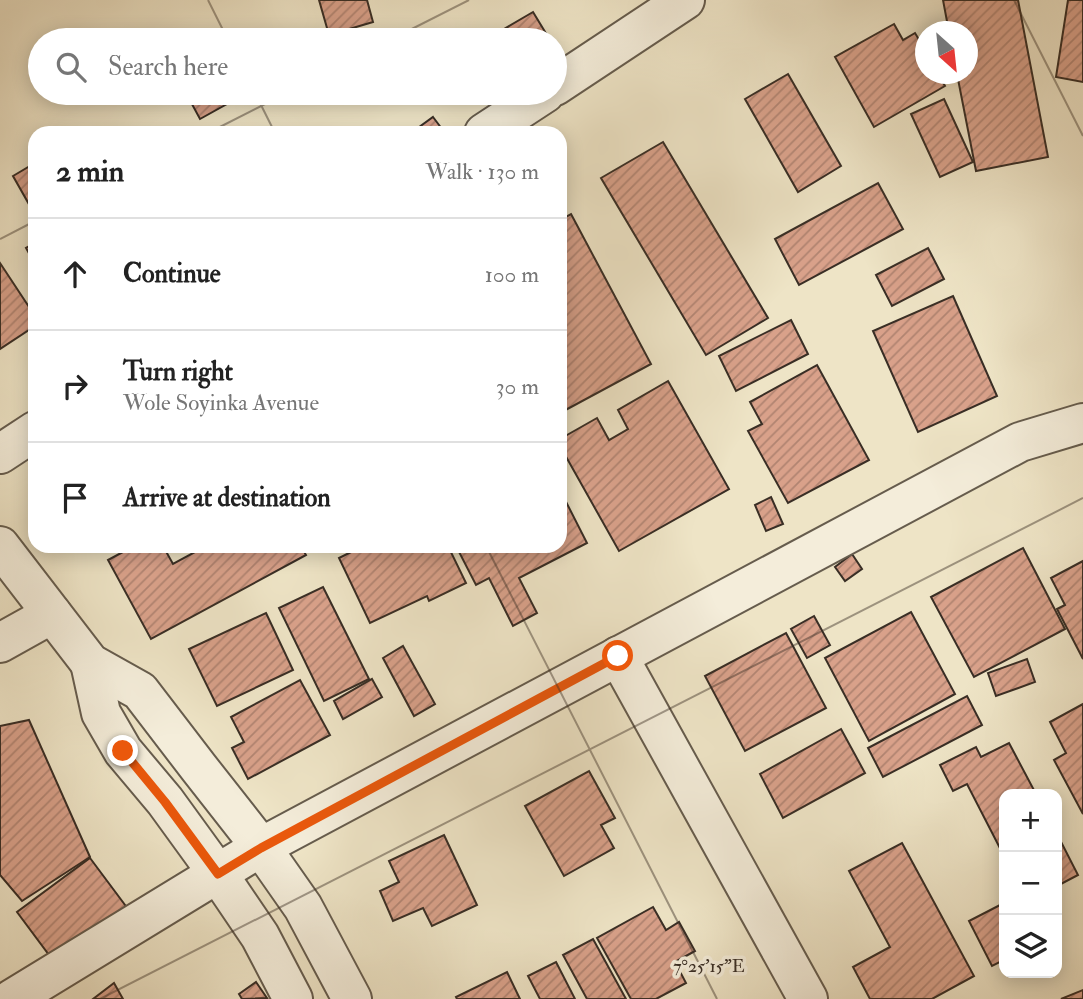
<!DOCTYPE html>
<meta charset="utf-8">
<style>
body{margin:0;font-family:"IM FELL Double Pica",serif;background:#f2f2f2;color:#222}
.controls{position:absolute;right:21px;bottom:21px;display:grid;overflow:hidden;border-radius:14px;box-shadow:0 4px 18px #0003}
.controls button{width:63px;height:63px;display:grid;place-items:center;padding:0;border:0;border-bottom:2px solid #e0e0e0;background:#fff;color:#222;font:35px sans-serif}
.compass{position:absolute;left:915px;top:21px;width:63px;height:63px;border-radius:50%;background:#fff;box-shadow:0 4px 18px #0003;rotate:153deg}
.stop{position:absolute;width:21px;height:21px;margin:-16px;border:5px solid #ea580c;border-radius:50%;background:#fff}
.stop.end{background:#ea580c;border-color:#fff;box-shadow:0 2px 7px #0008}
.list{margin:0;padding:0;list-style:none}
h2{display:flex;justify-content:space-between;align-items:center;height:91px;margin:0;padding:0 28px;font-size:30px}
h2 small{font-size:23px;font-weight:400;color:#767676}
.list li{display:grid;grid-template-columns:46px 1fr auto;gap:21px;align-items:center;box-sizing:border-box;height:112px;padding:0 28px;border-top:2px solid #e0e0e0}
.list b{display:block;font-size:26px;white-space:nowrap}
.list p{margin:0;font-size:23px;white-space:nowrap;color:#767676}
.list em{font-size:23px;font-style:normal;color:#767676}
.icon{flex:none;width:38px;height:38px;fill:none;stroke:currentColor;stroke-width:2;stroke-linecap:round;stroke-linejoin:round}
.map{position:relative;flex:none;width:1083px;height:999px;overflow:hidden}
.search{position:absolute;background:#fff;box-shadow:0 4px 18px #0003;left:28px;top:28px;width:539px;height:77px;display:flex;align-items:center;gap:18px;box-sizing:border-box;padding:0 24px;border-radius:38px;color:#767676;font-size:26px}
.panel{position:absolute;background:#fff;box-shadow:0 4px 18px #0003;left:28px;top:126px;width:539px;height:427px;border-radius:21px}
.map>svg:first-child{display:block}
.building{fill:url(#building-hatch);stroke:#392e25;stroke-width:2}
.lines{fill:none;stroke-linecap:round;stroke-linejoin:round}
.minor-casing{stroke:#665c4d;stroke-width:42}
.minor{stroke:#f4edda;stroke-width:38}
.route{stroke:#ea580c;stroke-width:9}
.ticks{fill:none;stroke:#392e25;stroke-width:2;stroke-opacity:0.45}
.ticks-label{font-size:18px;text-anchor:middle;fill:#392e25;stroke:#f4edda;stroke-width:7;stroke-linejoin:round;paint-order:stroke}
</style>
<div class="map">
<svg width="1083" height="999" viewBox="0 0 1083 999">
<defs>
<pattern id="building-hatch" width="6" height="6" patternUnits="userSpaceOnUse" patternTransform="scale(1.75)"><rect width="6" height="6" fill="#d9a18a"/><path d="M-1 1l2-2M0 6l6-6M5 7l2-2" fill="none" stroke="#b18471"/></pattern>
</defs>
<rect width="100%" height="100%" fill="#eee4c6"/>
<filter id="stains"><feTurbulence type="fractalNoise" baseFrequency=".00286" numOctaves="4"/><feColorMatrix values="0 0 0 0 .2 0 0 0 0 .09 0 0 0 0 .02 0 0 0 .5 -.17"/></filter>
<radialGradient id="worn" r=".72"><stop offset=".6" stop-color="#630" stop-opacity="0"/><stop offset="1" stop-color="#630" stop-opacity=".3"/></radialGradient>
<g class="building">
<polygon points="319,0 367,0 373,22 329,35"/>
<polygon points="943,0 1018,0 1048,157 976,171 957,74 968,74 968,32 949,32"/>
<polygon points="1068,0 1083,0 1083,82 1056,77"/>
<polygon points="533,12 550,40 504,40 499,32"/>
<polygon points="894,24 903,40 915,33 926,51 926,74 938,74 945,86 874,127 835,57"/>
<polygon points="788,74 841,166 798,192 745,99"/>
<polygon points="186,93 242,93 243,95 200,119"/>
<polygon points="944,99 973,162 940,177 911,114"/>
<polygon points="433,117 445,133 411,133"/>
<polygon points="663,142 768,318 706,355 601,178"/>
<polygon points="35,163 35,203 30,206 13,176"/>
<polygon points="878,183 903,229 799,285 775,239"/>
<polygon points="571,214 651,364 560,413 560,349 562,348 560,344 560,220"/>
<polygon points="35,243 35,264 26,248"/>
<polygon points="928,248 944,279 892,306 876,275"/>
<polygon points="0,263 35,316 35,326 0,349"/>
<polygon points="953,296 997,396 918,432 873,331"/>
<polygon points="791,320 808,354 736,391 719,356"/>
<polygon points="817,365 869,460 788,503 748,431 762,424 750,402"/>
<polygon points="668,381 729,489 619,551 560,446 560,439 597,418 609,440 628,429 618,410"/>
<polygon points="560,490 587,543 519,578 537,613 513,626 489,578 476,585 456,546 560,546"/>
<polygon points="771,497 783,524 766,531 755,505"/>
<polygon points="134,546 163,546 173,564 206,546 301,546 306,555 151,639 108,560"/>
<polygon points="363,546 448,546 466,583 429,601 427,596 370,623 339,558"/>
<polygon points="1023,548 1065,629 974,677 931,597"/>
<polygon points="852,554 862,569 845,581 835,567"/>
<polygon points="1083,561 1083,659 1057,609 1065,605 1051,578"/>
<polygon points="323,587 369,679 324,701 279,608"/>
<polygon points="911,612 955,694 869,741 825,658"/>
<polygon points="266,613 293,670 217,706 189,649"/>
<polygon points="814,616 830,645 807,658 791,629"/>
<polygon points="786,633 826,708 745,751 705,676"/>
<polygon points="403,646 435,704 414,716 383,658"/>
<polygon points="1027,659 1035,682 996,696 988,673"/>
<polygon points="372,679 382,697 343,719 334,701"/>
<polygon points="300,680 330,735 248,779 232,748 244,742 231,717"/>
<polygon points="967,696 982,725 883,777 868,748"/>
<polygon points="1083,704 1083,814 1054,760 1066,753 1050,722"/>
<polygon points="29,720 90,857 22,901 0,875 0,726"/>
<polygon points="841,729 865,773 783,818 760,774"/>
<polygon points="1009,743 1036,794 1004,794 1004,856 967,784 953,791 940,765 976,747 981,757"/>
<polygon points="589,771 615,818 601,825 614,848 564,876 525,806"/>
<polygon points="1057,834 1078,875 1057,886"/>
<polygon points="444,835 477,905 432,926 423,908 393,921 380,891 399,882 389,861"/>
<polygon points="902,843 974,976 932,999 870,999 853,967 890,947 849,871"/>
<polygon points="90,858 131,913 58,967 17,912"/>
<polygon points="1004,903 1004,960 992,966 969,921"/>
<polygon points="653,907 666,930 679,922 695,951 675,962 686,983 656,999 631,999 597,938"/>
<polygon points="593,939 626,999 587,999 563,955"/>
<polygon points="556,962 575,999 540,999 528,976"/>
<polygon points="507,972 520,999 457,999 456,997"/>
<polygon points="256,982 267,998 242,999 239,994"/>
<polygon points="114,983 123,999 93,999"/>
<polygon points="1083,990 1083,999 1061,999"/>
</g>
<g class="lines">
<g class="minor-casing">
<g id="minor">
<polyline points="555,86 685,0"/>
<polyline points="484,133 545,93"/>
<polyline points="0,454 35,431"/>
<polyline points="0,546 90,663 140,691 199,768 261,847 303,907 352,999"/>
<polyline points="0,643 52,614"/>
<polyline points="618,656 808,999"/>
<polyline points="90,663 101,713 123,751 165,801 218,874 260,936 293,999"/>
<polyline points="12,999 261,847 1020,442 1083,423"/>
</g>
</g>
<use href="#minor" class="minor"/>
</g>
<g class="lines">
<polyline class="route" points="123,751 165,802 218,874 261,848 618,656"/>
</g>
<path class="ticks" d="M208,0L228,40M1014,0L1083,136M390,40L469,0M255,93L275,133M208,133L287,93M0,239L35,221M486,546L717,999M100,999L1083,498"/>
<g class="ticks-label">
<text x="709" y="972">7°25'15"E</text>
</g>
<rect width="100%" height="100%" filter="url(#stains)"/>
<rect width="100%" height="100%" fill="url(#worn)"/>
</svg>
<div class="controls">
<button>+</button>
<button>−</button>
<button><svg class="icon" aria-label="layers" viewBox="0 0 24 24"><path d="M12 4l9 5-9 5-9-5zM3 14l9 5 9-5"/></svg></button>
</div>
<svg class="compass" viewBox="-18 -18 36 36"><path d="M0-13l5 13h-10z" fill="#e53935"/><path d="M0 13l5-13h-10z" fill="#767676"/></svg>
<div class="stop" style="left:618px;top:656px"></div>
<div class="stop end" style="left:123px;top:751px"></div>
<div class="search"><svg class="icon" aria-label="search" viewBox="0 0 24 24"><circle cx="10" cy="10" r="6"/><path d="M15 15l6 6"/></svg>Search here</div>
<section class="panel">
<h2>2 min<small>Walk · 130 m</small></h2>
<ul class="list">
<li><svg class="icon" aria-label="ahead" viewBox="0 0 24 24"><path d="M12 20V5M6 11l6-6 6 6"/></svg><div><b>Continue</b></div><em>100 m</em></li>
<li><svg class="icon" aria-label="right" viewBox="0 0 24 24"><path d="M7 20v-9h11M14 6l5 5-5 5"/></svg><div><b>Turn right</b><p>Wole Soyinka Avenue</p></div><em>30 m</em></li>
<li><svg class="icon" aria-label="arrive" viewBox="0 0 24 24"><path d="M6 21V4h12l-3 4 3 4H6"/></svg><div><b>Arrive at destination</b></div></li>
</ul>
</section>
</div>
